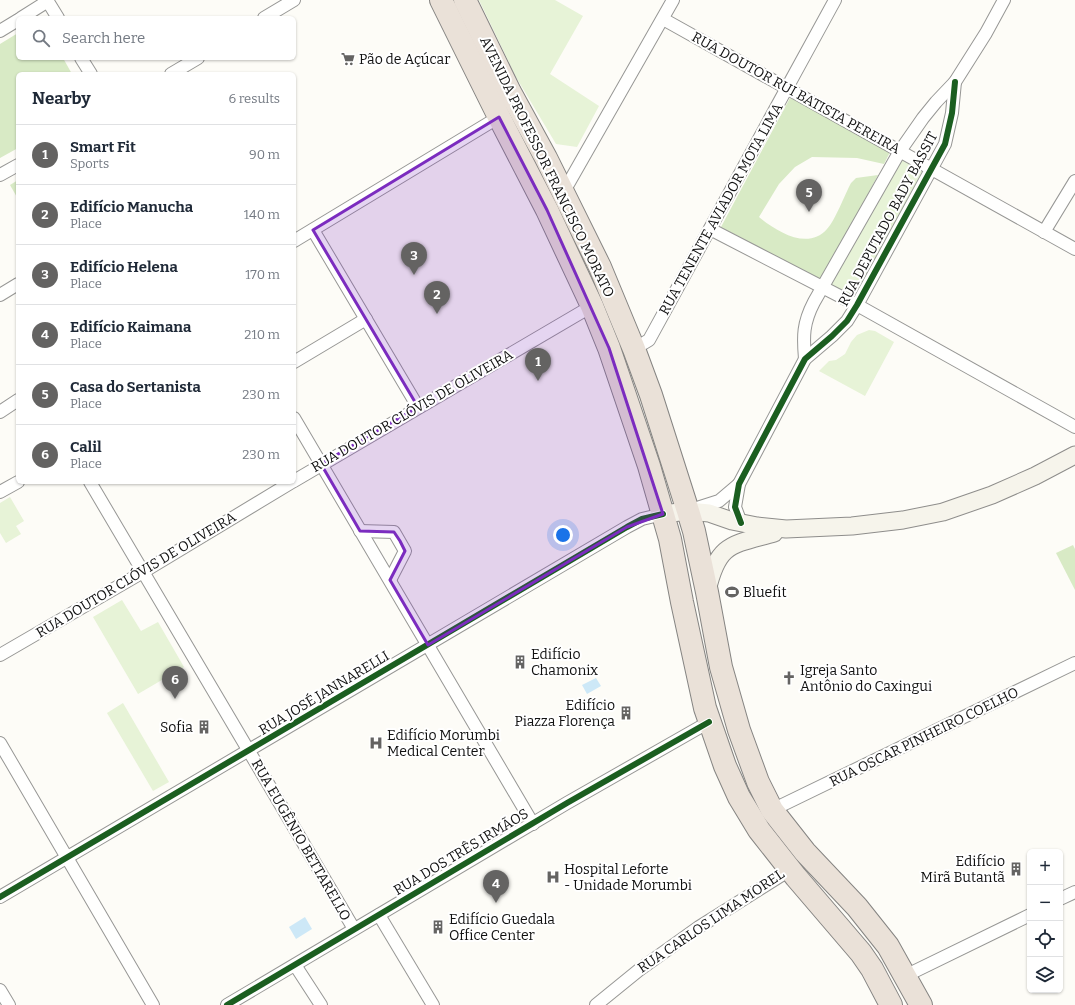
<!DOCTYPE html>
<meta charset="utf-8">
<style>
body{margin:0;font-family:Bitter,serif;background:#f6f6f7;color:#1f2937}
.controls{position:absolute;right:12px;bottom:12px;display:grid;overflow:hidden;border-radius:6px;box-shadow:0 1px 3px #0004}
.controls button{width:36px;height:36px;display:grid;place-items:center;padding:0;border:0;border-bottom:1px solid #e0e1e3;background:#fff;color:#1f2937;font:20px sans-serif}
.you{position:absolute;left:563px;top:535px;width:14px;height:14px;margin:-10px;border:3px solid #fff;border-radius:50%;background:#1a73e8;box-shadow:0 0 0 6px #1a73e833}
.badge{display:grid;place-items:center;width:26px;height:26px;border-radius:50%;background:#646362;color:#fff;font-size:13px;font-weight:700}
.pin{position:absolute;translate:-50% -33px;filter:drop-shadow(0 1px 2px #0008)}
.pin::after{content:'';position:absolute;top:21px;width:14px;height:12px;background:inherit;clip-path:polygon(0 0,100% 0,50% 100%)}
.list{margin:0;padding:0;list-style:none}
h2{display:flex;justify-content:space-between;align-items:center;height:52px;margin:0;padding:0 16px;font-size:17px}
h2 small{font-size:13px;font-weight:400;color:#747a83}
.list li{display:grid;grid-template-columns:26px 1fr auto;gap:12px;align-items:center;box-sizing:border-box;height:60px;padding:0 16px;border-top:1px solid #e0e1e3}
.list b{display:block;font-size:15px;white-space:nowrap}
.list p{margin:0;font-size:13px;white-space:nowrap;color:#747a83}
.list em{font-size:13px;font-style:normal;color:#747a83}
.icon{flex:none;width:22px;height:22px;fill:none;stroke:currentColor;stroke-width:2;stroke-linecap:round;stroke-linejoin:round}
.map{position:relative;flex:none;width:1075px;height:1005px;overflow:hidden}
.search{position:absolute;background:#fff;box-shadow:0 1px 3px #0004;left:16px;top:16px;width:280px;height:44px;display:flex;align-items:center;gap:10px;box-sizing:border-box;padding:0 14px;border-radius:6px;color:#747a83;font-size:15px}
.panel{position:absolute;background:#fff;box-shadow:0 1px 3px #0004;left:16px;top:72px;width:280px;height:412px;border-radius:6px}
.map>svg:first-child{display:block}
.green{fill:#e7f3d7}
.forest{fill:#d8eac5}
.water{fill:#cde8f7}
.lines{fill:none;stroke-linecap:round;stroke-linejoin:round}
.street-casing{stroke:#979795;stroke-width:14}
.secondary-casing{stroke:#8e8d8b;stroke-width:19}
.highway-casing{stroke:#858482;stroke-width:24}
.street{stroke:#fffffe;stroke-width:12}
.secondary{stroke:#f6f4eb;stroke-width:17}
.highway{stroke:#eae1d8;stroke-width:22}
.cycleway-casing{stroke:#fff;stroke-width:8}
.cycleway{stroke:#1b5e20;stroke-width:6}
.marked{fill:#7b2cbf;fill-opacity:0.2;stroke:#7b2cbf;stroke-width:3;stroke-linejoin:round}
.labels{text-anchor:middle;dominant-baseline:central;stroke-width:4;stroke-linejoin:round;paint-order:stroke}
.poi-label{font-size:14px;fill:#111;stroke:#fff;text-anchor:start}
.street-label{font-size:14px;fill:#111;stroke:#fff}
</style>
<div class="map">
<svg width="1075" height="1005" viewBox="0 0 1075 1005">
<rect width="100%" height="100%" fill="#fdfcf7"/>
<g class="green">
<polygon points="479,0 555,0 583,16 550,74 599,106 577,147 556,144 516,77"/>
<polygon points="900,151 932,169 857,305 823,288"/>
<polygon points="869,330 875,331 894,342 865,396 819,371 829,361 836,360 845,354 851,342 857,335"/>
<polygon points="10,497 24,521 16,526 21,534 6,543 0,533 0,503"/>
<polygon points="122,600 141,631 158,622 184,667 138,694 93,617"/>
<polygon points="123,703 169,782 153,791 107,713"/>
</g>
<g class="forest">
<polygon points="18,33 18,58 63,58 72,74 18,74 18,148 0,158 0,44"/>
<path d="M791,96L891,150L884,164L857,158L812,157L795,167L779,184L759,217C776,231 808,251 827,229C835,221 845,194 851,183L856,178L878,175L822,281L721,227Z"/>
<polygon points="18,180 18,199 10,185"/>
<polygon points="1073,545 1075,549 1075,590 1056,553"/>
</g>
<g class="water">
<polygon points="596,678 601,686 587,694 582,685"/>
<polygon points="305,917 312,929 296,939 289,927"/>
</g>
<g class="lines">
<g class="street-casing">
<g id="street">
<polyline points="47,0 58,18"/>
<polyline points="21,18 48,1"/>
<polyline points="264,18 294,0"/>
<polyline points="663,19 1075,249"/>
<polyline points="0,31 18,20"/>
<polyline points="81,58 91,74"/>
<polyline points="171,74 198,58"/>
<polyline points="0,175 18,165"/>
<polyline points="563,193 673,0"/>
<polyline points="710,229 857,305 1075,427"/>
<polyline points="313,230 418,407"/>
<polyline points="1044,232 1075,181"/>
<polyline points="294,241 499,117"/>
<polyline points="0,295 18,284"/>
<polyline points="634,349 649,340 835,0"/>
<path d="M805,359C803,336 803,323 814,302L900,151L923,118L936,102L955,82L986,33L1004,0"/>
<polyline points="294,362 366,319"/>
<polyline points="0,412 18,400"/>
<polyline points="294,418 533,824"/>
<polyline points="294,481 592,306"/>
<polyline points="90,482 354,929"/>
<polyline points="0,492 18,482"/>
<polyline points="694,509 719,501 739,484"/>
<polyline points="741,523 735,507 739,484 805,359 832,336 847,321 857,305 945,144 952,113 955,82"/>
<polyline points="360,531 394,532 405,551 390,580"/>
<polyline points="0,655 143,572 292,482"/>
<polyline points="0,743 153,1005"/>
<polyline points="772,810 1075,663"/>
<polyline points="0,897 627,527 642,519 663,514"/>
<polyline points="1060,899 1075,892"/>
<polyline points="379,915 433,1005"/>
<polyline points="295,965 321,1005"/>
<polyline points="905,976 1030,915"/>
<polyline points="0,990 9,1005"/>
<polyline points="227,1005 567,803 709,722"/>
<polyline points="596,1005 639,970 699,927 785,873 791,865"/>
</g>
</g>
<g class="secondary-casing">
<g id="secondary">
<polyline points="663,514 688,511 709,513 732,521 757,526 786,529 852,526 903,520 943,512 992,495 1035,476 1075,455"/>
<path d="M707,591C718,543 731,545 774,533"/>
</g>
</g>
<g class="highway-casing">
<g id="highway">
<polyline points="441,0 499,117 547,210 592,306 609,348 649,466 670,539 682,602 705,708 725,766 739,797 759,830 796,877 861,953 872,969 891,1005"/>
<polyline points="465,0 510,92 546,158 600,267 634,349 651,395 688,511 694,531 707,592 721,667 739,730 758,782 772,810 805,852 857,907 888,946 921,1005"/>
</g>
</g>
<use href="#street" class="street"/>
<use href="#secondary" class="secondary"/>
<use href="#highway" class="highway"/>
<g class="cycleway-casing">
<g id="cycleway">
<polyline points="741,523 735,507 739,484 805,359 832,336 847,321 857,305 945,144 952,113 955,82"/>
<polyline points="0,897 627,527 642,519 663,514"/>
<polyline points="227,1005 567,803 709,722"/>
</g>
</g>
<use href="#cycleway" class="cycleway"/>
</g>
<path class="marked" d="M499,117L547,210L609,348L663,514L627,527L428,645L390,580L405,551L400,541L394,532L360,531L321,464L418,407L313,230Z"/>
<defs>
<g id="supermarket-bare" transform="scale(1.08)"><path d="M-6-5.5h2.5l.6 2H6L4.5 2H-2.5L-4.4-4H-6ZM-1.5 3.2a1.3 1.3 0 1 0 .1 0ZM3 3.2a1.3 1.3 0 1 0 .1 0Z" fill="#646362" stroke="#fff" stroke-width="2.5" paint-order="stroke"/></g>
<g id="stadium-bare" transform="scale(1.08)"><path d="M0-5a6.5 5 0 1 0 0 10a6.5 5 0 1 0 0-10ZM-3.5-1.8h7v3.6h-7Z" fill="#646362" stroke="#fff" stroke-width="2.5" paint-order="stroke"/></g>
<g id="building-bare" transform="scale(1.08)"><path d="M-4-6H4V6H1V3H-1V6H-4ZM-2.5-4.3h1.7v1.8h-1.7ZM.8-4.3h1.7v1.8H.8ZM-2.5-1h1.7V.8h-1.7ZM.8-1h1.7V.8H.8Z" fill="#646362" stroke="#fff" stroke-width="2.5" paint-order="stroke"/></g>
<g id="church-bare" transform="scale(1.08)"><path d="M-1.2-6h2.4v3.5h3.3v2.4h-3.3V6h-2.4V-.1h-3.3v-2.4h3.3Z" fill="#646362" stroke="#fff" stroke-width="2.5" paint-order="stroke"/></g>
<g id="hospital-bare" transform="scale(1.08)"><path d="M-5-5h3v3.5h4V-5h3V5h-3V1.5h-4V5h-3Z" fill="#646362" stroke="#fff" stroke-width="2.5" paint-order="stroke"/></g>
</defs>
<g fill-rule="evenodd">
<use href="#supermarket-bare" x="348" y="59"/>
<use href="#stadium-bare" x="732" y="592"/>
<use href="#building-bare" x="520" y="662"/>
<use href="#church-bare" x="789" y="678"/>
<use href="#building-bare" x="626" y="713"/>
<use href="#building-bare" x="204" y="727"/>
<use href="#hospital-bare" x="376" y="743"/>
<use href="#building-bare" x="1016" y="869"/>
<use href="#hospital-bare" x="553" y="877"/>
<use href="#building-bare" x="438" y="927"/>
</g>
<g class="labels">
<g class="poi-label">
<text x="359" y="59">Pão de Açúcar</text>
<text x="743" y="592">Bluefit</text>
<text x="531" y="654">Edifício<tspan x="531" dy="16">Chamonix</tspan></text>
<text x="800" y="670">Igreja Santo<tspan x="800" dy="16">Antônio do Caxingui</tspan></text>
<text x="615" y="705" text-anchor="end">Edifício<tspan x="615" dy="16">Piazza Florença</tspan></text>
<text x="193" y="727" text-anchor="end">Sofia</text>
<text x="387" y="735">Edifício Morumbi<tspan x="387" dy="16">Medical Center</tspan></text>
<text x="1005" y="861" text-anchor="end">Edifício<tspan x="1005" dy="16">Mirã Butantã</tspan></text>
<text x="564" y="869">Hospital Leforte<tspan x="564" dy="16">- Unidade Morumbi</tspan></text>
<text x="449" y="919">Edifício Guedala<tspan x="449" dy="16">Office Center</tspan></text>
</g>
<g class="street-label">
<text transform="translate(796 93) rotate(29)">RUA DOUTOR RUI BATISTA PEREIRA</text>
<text transform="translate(547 167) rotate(64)">AVENIDA PROFESSOR FRANCISCO MORATO</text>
<text transform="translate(721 209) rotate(-61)">RUA TENENTE AVIADOR MOTA LIMA</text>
<text transform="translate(888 219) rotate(-62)">RUA DEPUTADO BADY BASSIT</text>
<text transform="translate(412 411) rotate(-30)">RUA DOUTOR CLÓVIS DE OLIVEIRA</text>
<text transform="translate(136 575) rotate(-31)">RUA DOUTOR CLÓVIS DE OLIVEIRA</text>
<text transform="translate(324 693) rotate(-31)">RUA JOSÉ JANNARELLI</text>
<text transform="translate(924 737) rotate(-26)">RUA OSCAR PINHEIRO COELHO</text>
<text transform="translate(301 840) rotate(60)">RUA EUGÊNIO BETTARELLO</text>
<text transform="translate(461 852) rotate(-31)">RUA DOS TRÊS IRMÃOS</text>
<text transform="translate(711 921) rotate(-34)">RUA CARLOS LIMA MOREL</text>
</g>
</g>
</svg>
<div class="controls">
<button>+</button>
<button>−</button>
<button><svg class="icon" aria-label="locate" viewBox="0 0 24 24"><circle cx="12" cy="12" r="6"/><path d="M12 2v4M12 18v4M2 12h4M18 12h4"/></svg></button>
<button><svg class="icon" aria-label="layers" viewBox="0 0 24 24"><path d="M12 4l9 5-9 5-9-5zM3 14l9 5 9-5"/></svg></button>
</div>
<div class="you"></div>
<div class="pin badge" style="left:538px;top:381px">1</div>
<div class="pin badge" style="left:437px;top:314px">2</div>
<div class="pin badge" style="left:414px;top:275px">3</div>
<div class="pin badge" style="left:496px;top:903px">4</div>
<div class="pin badge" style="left:809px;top:212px">5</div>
<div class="pin badge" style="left:175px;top:699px">6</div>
<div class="search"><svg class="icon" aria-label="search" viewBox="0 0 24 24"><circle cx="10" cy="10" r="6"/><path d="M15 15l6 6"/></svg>Search here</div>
<section class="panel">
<h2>Nearby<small>6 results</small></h2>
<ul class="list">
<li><span class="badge">1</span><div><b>Smart Fit</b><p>Sports</p></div><em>90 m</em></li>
<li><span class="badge">2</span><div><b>Edifício Manucha</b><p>Place</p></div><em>140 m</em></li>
<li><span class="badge">3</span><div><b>Edifício Helena</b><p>Place</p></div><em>170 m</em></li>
<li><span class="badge">4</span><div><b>Edifício Kaimana</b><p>Place</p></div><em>210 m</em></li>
<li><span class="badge">5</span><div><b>Casa do Sertanista</b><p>Place</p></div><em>230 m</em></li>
<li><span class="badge">6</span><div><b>Calil</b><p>Place</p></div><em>230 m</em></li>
</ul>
</section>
</div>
